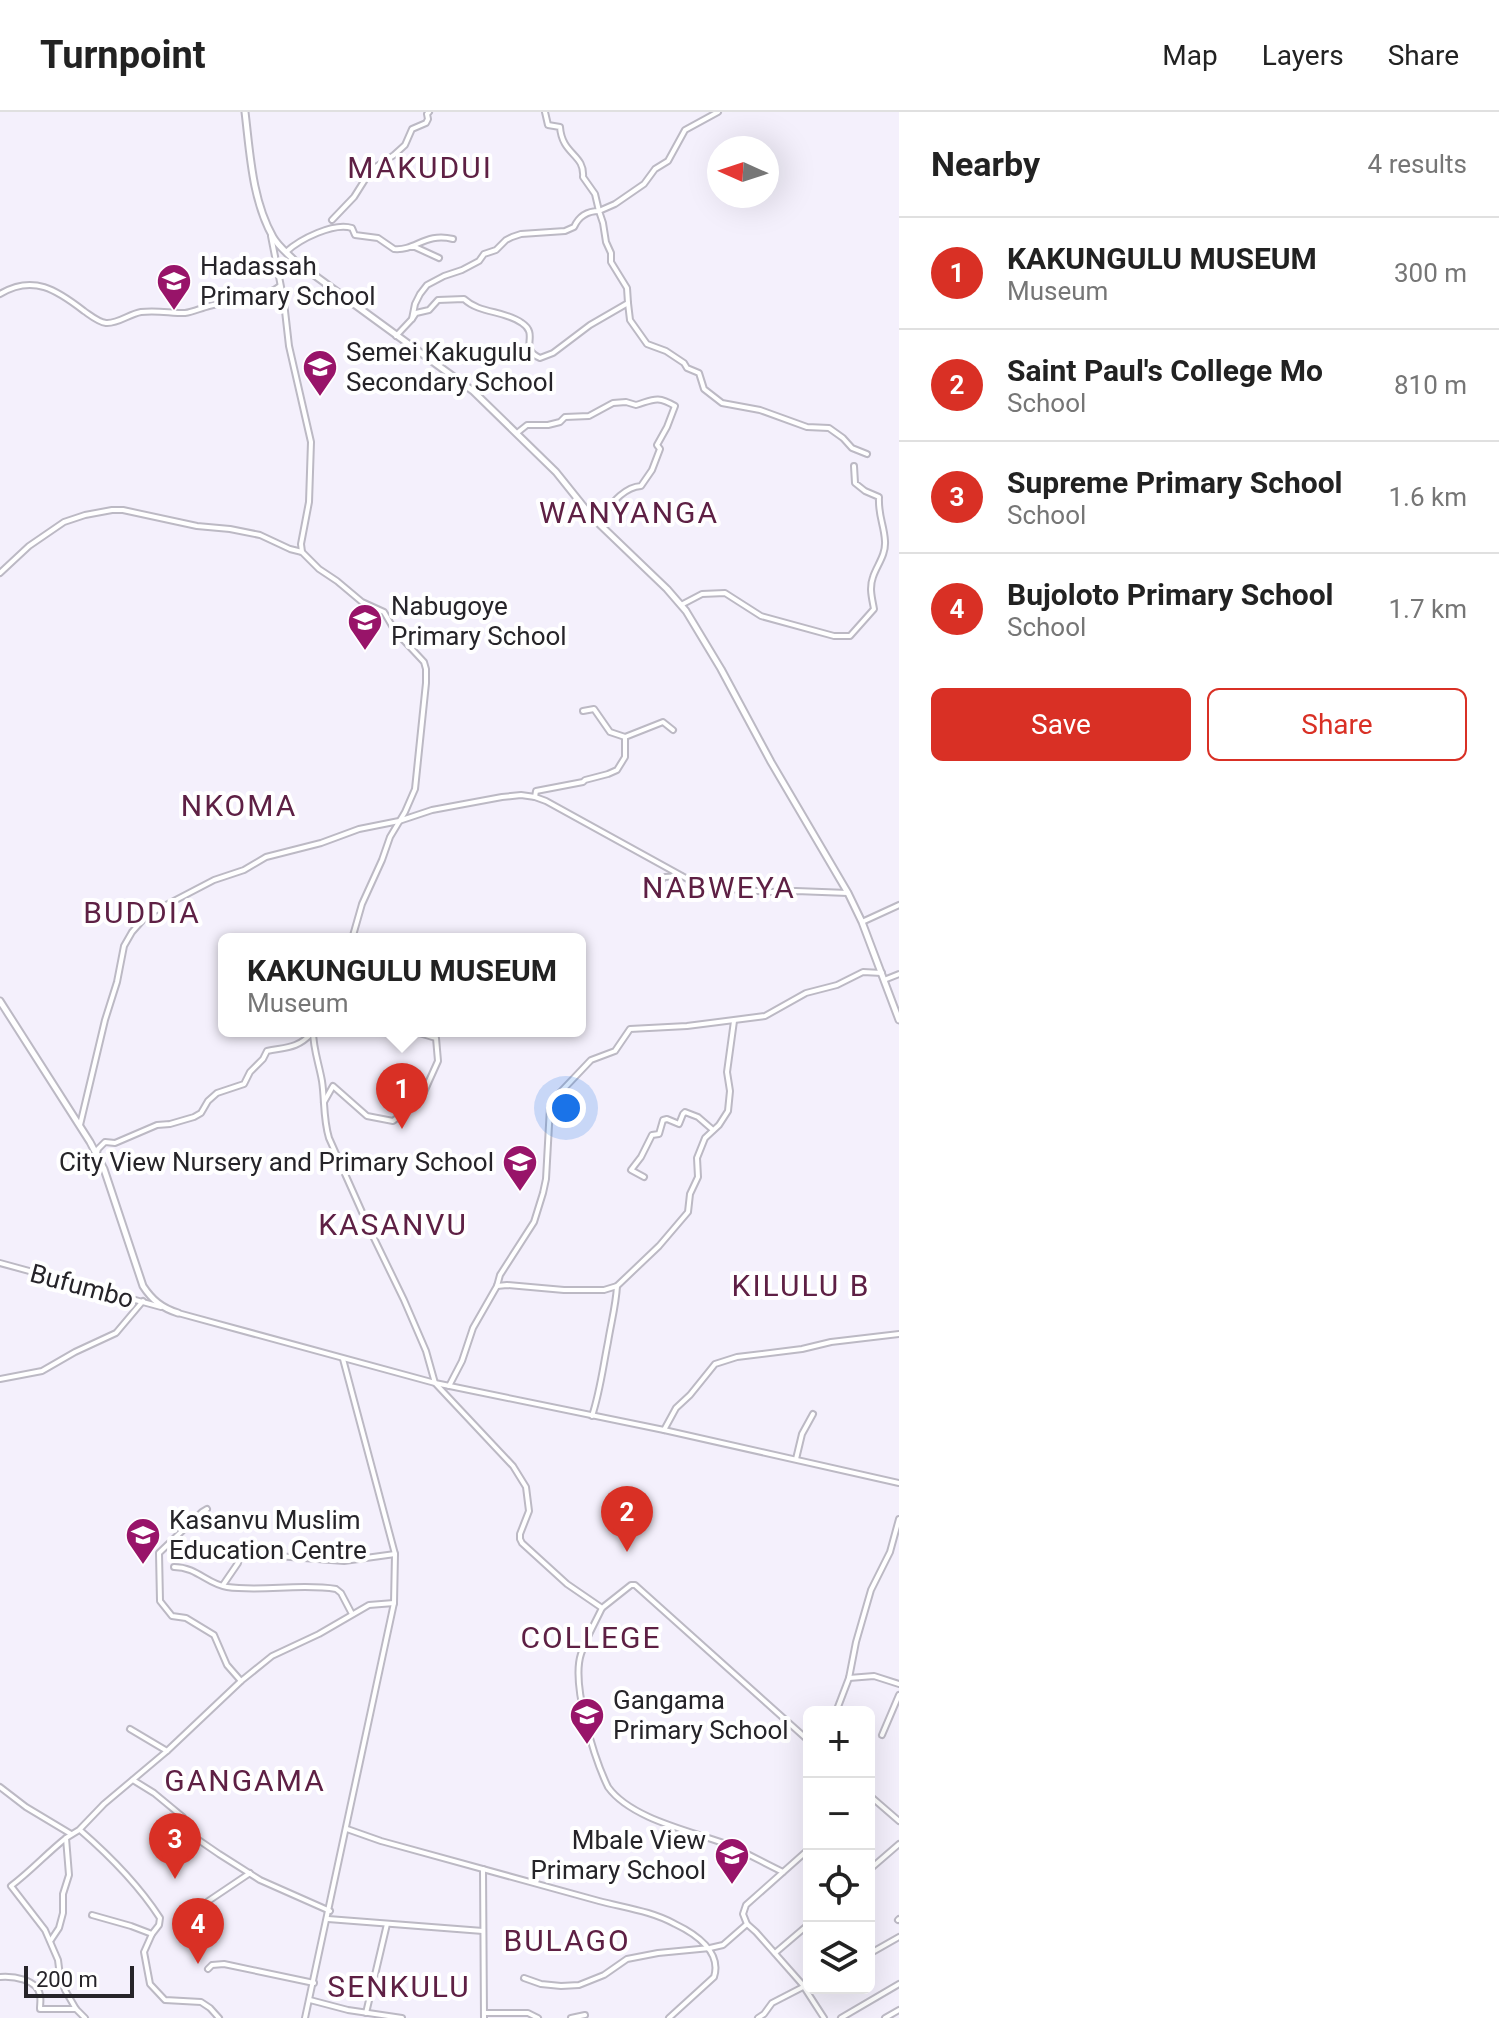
<!DOCTYPE html>
<meta charset="utf-8">
<style>
body{margin:0;font-family:Roboto,sans-serif;background:#f2f2f2;color:#222}
.controls{position:absolute;right:24px;bottom:24px;display:grid;overflow:hidden;border-radius:12px;box-shadow:0 8px 32px #0002}
.controls button{width:72px;height:72px;display:grid;place-items:center;padding:0;border:0;border-bottom:2px solid #e0e0e0;background:#fff;color:#222;font:40px sans-serif}
.compass{position:absolute;left:707px;top:24px;width:72px;height:72px;border-radius:50%;background:#fff;box-shadow:0 8px 32px #0002;rotate:273deg}
.scale{position:absolute;left:24px;bottom:20px;width:110px;box-sizing:border-box;padding-left:8px;border:4px solid #262429;border-top:0;font-size:22px;line-height:28px;white-space:nowrap;color:#262429;-webkit-text-stroke:6px #fff;paint-order:stroke}
.you{position:absolute;left:566px;top:996px;width:28px;height:28px;margin:-20px;border:6px solid #fff;border-radius:50%;background:#1a73e8;box-shadow:0 0 0 12px #1a73e833}
.badge{display:grid;place-items:center;width:52px;height:52px;border-radius:50%;background:#d93025;color:#fff;font-size:26px;font-weight:700}
.pin{position:absolute;translate:-50% -66px;filter:drop-shadow(0 2px 4px #0008)}
.pin::after{content:'';position:absolute;top:42px;width:28px;height:24px;background:inherit;clip-path:polygon(0 0,100% 0,50% 100%)}
.popup{position:absolute;left:218px;top:821px;width:368px;height:104px;box-sizing:border-box;display:grid;place-content:center;border-radius:12px;background:#fff;filter:drop-shadow(0 2px 6px #0005);font-size:26px;white-space:nowrap;color:#767676}
.popup b{font-size:30px;color:#222}
.popup::after{content:'';position:absolute;left:50%;top:100%;margin-left:-16px;border:16px solid transparent;border-top-color:#fff}
.list{margin:0;padding:0;list-style:none}
h2{display:flex;justify-content:space-between;align-items:center;height:104px;margin:0;padding:0 32px;font-size:34px}
h2 small{font-size:26px;font-weight:400;color:#767676}
.list li{display:grid;grid-template-columns:52px 1fr auto;gap:24px;align-items:center;box-sizing:border-box;height:112px;padding:0 32px;border-top:2px solid #e0e0e0}
.list b{display:block;font-size:30px;white-space:nowrap}
.list p{margin:0;font-size:26px;white-space:nowrap;color:#767676}
.list em{font-size:26px;font-style:normal;color:#767676}
.actions{display:flex;gap:16px;padding:24px 32px}
.actions a{flex:1;padding:18px 0;border:2px solid #d93025;border-radius:12px;text-align:center;font-size:28px;color:#d93025}
.actions .main{background:#d93025;color:#fff}
.icon{flex:none;width:44px;height:44px;fill:none;stroke:currentColor;stroke-width:2;stroke-linecap:round;stroke-linejoin:round}
.map{position:relative;flex:none;width:899px;height:1906px;overflow:hidden}
header{display:flex;align-items:center;gap:48px;box-sizing:border-box;height:112px;padding:0 40px;background:#fff;border-bottom:2px solid #e0e0e0}
header strong{font-size:38px}
nav{display:flex;gap:44px;margin-inline-start:auto;font-size:28px}
main{display:flex}
aside{flex:1;background:#fff}
.map>svg:first-child{display:block}
.lines{fill:none;stroke-linecap:round;stroke-linejoin:round}
.minor-casing{stroke:#bcb9c4;stroke-width:8}
.tertiary-casing{stroke:#bcb9c4;stroke-width:9}
.minor{stroke:#fff;stroke-width:4}
.tertiary{stroke:#fff;stroke-width:5}
.labels{text-anchor:middle;dominant-baseline:central;stroke-width:8;stroke-linejoin:round;paint-order:stroke}
.poi-label{font-size:26px;fill:#262429;stroke:#fff;text-anchor:start}
.street-label{font-size:26px;fill:#262429;stroke:#fff}
.quarter-label{font-size:30px;letter-spacing:2px;fill:#5e2044;stroke:#fff}
</style>
<header>
<strong>Turnpoint</strong>
<nav><a>Map</a><a>Layers</a><a>Share</a></nav>
</header>
<main>
<div class="map">
<svg width="899" height="1906" viewBox="0 0 899 1906">
<rect width="100%" height="100%" fill="#f4f0fc"/>
<g class="lines">
<g class="minor-casing">
<g id="minor">
<polyline points="332,108 354,85 371,58 394,43 405,33 412,17 426,11 428,7 427,2 429,0"/>
<polyline points="271,124 284,190 289,234 311,330 309,390 301,432 302,440"/>
<polyline points="411,135 415,135 439,146"/>
<path d="M286,140C300,127 334,110 352,116L355,123L378,126L394,137C416,139 425,120 453,127"/>
<path d="M0,182C33,162 57,178 84,199C90,203 98,210 106,211C118,212 129,202 141,200C156,198 170,201 185,201C193,200 201,196 209,194C232,188 261,189 280,174"/>
<polyline points="628,191 630,208 647,232 666,239 684,251 687,256 699,261 704,277 722,291 760,298 807,315 829,316 843,326 852,336 867,342"/>
<path d="M412,207L416,201L429,198L438,188L464,187C480,202 504,198 522,211C540,223 518,236 540,246L553,241L590,213L628,191L627,176L611,150V141L606,130L603,111L599,99L615,92L644,72L655,57L668,49L685,18L718,0"/>
<path d="M396,224L412,207L415,192L420,182L427,173L444,164L462,158L479,149L484,142L496,138L506,128L512,125L521,122L565,119L574,115C579,104 588,99 599,99L595,82L583,65C585,42 562,43 560,15L548,13L545,0"/>
<path d="M517,321L527,313H548L560,310L565,305L589,304L613,291L626,290L636,293C653,288 657,283 675,294L667,315L657,333L660,337L652,358L641,374C622,375 609,396 597,410"/>
<polyline points="0,461 29,434 64,410 85,403 112,398 123,398 197,414 230,417 260,423 290,437 302,440 319,457 337,469 362,490 384,500 395,519 424,550 426,557 426,571 415,677 405,700 390,725 382,748 362,792 352,827"/>
<path d="M681,493L702,482L725,481L761,504L834,524H850L874,497C872,486 869,476 873,465C877,453 886,443 885,429C884,412 878,404 879,385L865,379L855,371L854,354"/>
<polyline points="625,625 663,610 673,618"/>
<polyline points="535,685 536,679 583,670 585,668 608,662 617,658 625,645 625,625 610,620 594,597 583,599"/>
<polyline points="655,773 665,765 681,764"/>
<polyline points="862,810 899,793"/>
<polyline points="884,868 899,862"/>
<path d="M313,919C313,936 319,952 322,969C325,989 323,1006 329,1026L370,1118L404,1188L426,1239L435,1271L513,1354L526,1375L529,1399L520,1422V1427L522,1431L567,1472L602,1496L631,1473H635L809,1629"/>
<polyline points="324,990 333,974 367,1004 393,1009 414,993 424,980 438,949 436,926 419,921 420,919"/>
<polyline points="80,1013 105,908 117,870 124,834 132,820 147,803 214,768 244,758 266,745 321,731 359,717 399,709 432,698 502,685 521,683 535,685 546,689 702,775 771,780 796,779 848,781"/>
<path d="M97,1041L98,1037L105,1030L115,1031L157,1013L170,1012L194,1005L201,1001L208,989L217,981L244,972L250,960L263,947L267,939C286,935 297,937 312,921"/>
<polyline points="644,1065 631,1058 641,1045 652,1023 659,1022 663,1008 667,1007 679,1012 683,1002 685,1000 698,1005 713,1018"/>
<polyline points="0,1151 161,1195"/>
<polyline points="497,1174 507,1173 564,1178 604,1178 617,1174 659,1134 688,1100 690,1082 698,1065 697,1046 705,1026 719,1013 728,999 730,979 727,960 734,909"/>
<polyline points="178,1201 435,1271 664,1318 899,1371"/>
<polyline points="0,1267 42,1259 75,1240 116,1221 143,1189"/>
<polyline points="449,1274 462,1249 473,1216 497,1174 500,1163 534,1110 543,1081 546,1067 550,995 553,988 591,948 615,939 630,917 687,914 765,904 806,881 837,873 863,860 882,861"/>
<path d="M592,1304C600,1280 603,1255 608,1230C611,1211 616,1193 617,1174"/>
<polyline points="664,1318 676,1296 690,1283 715,1252 737,1245 802,1237 831,1230 899,1222"/>
<polyline points="796,1347 802,1322 813,1302"/>
<polyline points="207,1397 202,1400 159,1441 160,1489 172,1504 186,1506 214,1523 227,1553 241,1569"/>
<path d="M174,1455C197,1455 207,1472 227,1475C263,1480 300,1471 336,1477L341,1481L352,1502"/>
<polyline points="223,1473 238,1451 240,1442 247,1438 277,1444 344,1449 395,1442"/>
<path d="M602,1496C595,1511 586,1526 581,1542C571,1572 594,1646 608,1675C631,1707 691,1719 726,1732C745,1740 764,1751 783,1760"/>
<polyline points="849,1566 874,1564 899,1572"/>
<polyline points="836,1600 849,1566 856,1530 871,1478 890,1440 899,1407"/>
<polyline points="130,1617 167,1639"/>
<polyline points="882,1623 899,1583"/>
<polyline points="133,1668 154,1681 183,1705 187,1720 219,1742 260,1768 330,1799"/>
<polyline points="0,1675 26,1695 71,1722"/>
<polyline points="869,1683 899,1709"/>
<path d="M347,1717L381,1729C454,1749 527,1769 599,1789C626,1796 651,1799 675,1812C696,1822 722,1840 714,1865L669,1906"/>
<path d="M80,1718C110,1744 138,1772 160,1806L159,1813L152,1822L144,1840L150,1872L165,1888L201,1890L210,1896L219,1906"/>
<path d="M66,1726C47,1741 31,1759 11,1774L45,1818L58,1848L60,1864L65,1878L76,1897L85,1906"/>
<polyline points="809,1737 746,1793 743,1802 747,1812 756,1820 802,1872 824,1906"/>
<polyline points="483,1757 484,1906"/>
<polyline points="869,1758 899,1732"/>
<polyline points="192,1800 250,1761"/>
<polyline points="92,1803 131,1814 152,1822"/>
<polyline points="328,1807 483,1819"/>
<polyline points="898,1808 899,1807"/>
<polyline points="51,1828 59,1816 63,1801 63,1782 69,1763 66,1726 79,1718 104,1692 167,1639 241,1569 272,1544 319,1522 369,1493 394,1491"/>
<polyline points="775,1841 809,1812"/>
<polyline points="869,1842 899,1825"/>
<polyline points="208,1857 212,1853 224,1852 314,1871"/>
<path d="M0,1865C13,1864 37,1867 40,1883C41,1888 40,1892 40,1897H76"/>
<polyline points="524,1866 541,1872 561,1874 579,1873 604,1863 627,1847 658,1841 710,1836 723,1833 747,1812"/>
<polyline points="310,1888 348,1898 402,1906"/>
<polyline points="366,1901 387,1812"/>
<polyline points="484,1901 528,1901 538,1906"/>
<polyline points="305,1906 394,1491 395,1442 343,1247"/>
<polyline points="571,1906 585,1903"/>
<polyline points="758,1906 764,1902 772,1891 803,1875"/>
<polyline points="841,1906 899,1872"/>
<polyline points="885,1906 899,1898"/>
</g>
</g>
<g class="tertiary-casing">
<g id="tertiary">
<path d="M245,0C250,41 252,88 273,125C278,134 287,141 295,149L473,279L556,360L592,405L667,477L686,499L721,557L771,650L848,781L862,810L899,908"/>
<path d="M0,889L90,1030L104,1057L143,1174C152,1188 162,1196 178,1201"/>
</g>
</g>
<use href="#minor" class="minor"/>
<use href="#tertiary" class="tertiary"/>
</g>
<defs>
<g id="school-pin" transform="scale(1.8)"><path d="M0 17L-7.5 6A9.5 9.5 0 1 1 7.5 6Z" fill="#981469" stroke="#fff"/><path d="M0-5L7-2L0 1L-7-2ZM-4 1L0 2.5L4 1V4Q0 6-4 4Z" fill="#fff"/></g>
</defs>
<g fill-rule="evenodd">
<use href="#school-pin" x="174" y="169"/>
<use href="#school-pin" x="320" y="255"/>
<use href="#school-pin" x="365" y="509"/>
<use href="#school-pin" x="520" y="1050"/>
<use href="#school-pin" x="143" y="1423"/>
<use href="#school-pin" x="587" y="1603"/>
<use href="#school-pin" x="732" y="1743"/>
</g>
<g class="labels">
<g class="poi-label">
<text x="200" y="154">Hadassah<tspan x="200" dy="30">Primary School</tspan></text>
<text x="346" y="240">Semei Kakugulu<tspan x="346" dy="30">Secondary School</tspan></text>
<text x="391" y="494">Nabugoye<tspan x="391" dy="30">Primary School</tspan></text>
<text x="494" y="1050" text-anchor="end">City View Nursery and Primary School</text>
<text x="169" y="1408">Kasanvu Muslim<tspan x="169" dy="30">Education Centre</tspan></text>
<text x="613" y="1588">Gangama<tspan x="613" dy="30">Primary School</tspan></text>
<text x="706" y="1728" text-anchor="end">Mbale View<tspan x="706" dy="30">Primary School</tspan></text>
</g>
<g class="street-label">
<text transform="translate(82 1174) rotate(15)">Bufumbo</text>
</g>
<g class="quarter-label">
<text x="420" y="55">MAKUDUI</text>
<text x="629" y="400">WANYANGA</text>
<text x="239" y="693">NKOMA</text>
<text x="719" y="775">NABWEYA</text>
<text x="142" y="800">BUDDIA</text>
<text x="393" y="1112">KASANVU</text>
<text x="801" y="1173">KILULU B</text>
<text x="591" y="1525">COLLEGE</text>
<text x="245" y="1668">GANGAMA</text>
<text x="567" y="1828">BULAGO</text>
<text x="399" y="1874">SENKULU</text>
</g>
</g>
</svg>
<div class="controls">
<button>+</button>
<button>−</button>
<button><svg class="icon" aria-label="locate" viewBox="0 0 24 24"><circle cx="12" cy="12" r="6"/><path d="M12 2v4M12 18v4M2 12h4M18 12h4"/></svg></button>
<button><svg class="icon" aria-label="layers" viewBox="0 0 24 24"><path d="M12 4l9 5-9 5-9-5zM3 14l9 5 9-5"/></svg></button>
</div>
<svg class="compass" viewBox="-18 -18 36 36"><path d="M0-13l5 13h-10z" fill="#e53935"/><path d="M0 13l5-13h-10z" fill="#767676"/></svg>
<div class="scale">200 m</div>
<div class="you"></div>
<div class="pin badge" style="left:402px;top:1017px">1</div>
<div class="popup"><b>KAKUNGULU MUSEUM</b>Museum</div>
<div class="pin badge" style="left:627px;top:1440px">2</div>
<div class="pin badge" style="left:175px;top:1767px">3</div>
<div class="pin badge" style="left:198px;top:1852px">4</div>
</div>
<aside>
<h2>Nearby<small>4 results</small></h2>
<ul class="list">
<li><span class="badge">1</span><div><b>KAKUNGULU MUSEUM</b><p>Museum</p></div><em>300 m</em></li>
<li><span class="badge">2</span><div><b>Saint Paul's College Mo</b><p>School</p></div><em>810 m</em></li>
<li><span class="badge">3</span><div><b>Supreme Primary School</b><p>School</p></div><em>1.6 km</em></li>
<li><span class="badge">4</span><div><b>Bujoloto Primary School</b><p>School</p></div><em>1.7 km</em></li>
</ul>
<div class="actions"><a class="main">Save</a><a>Share</a></div>
</aside>
</main>
